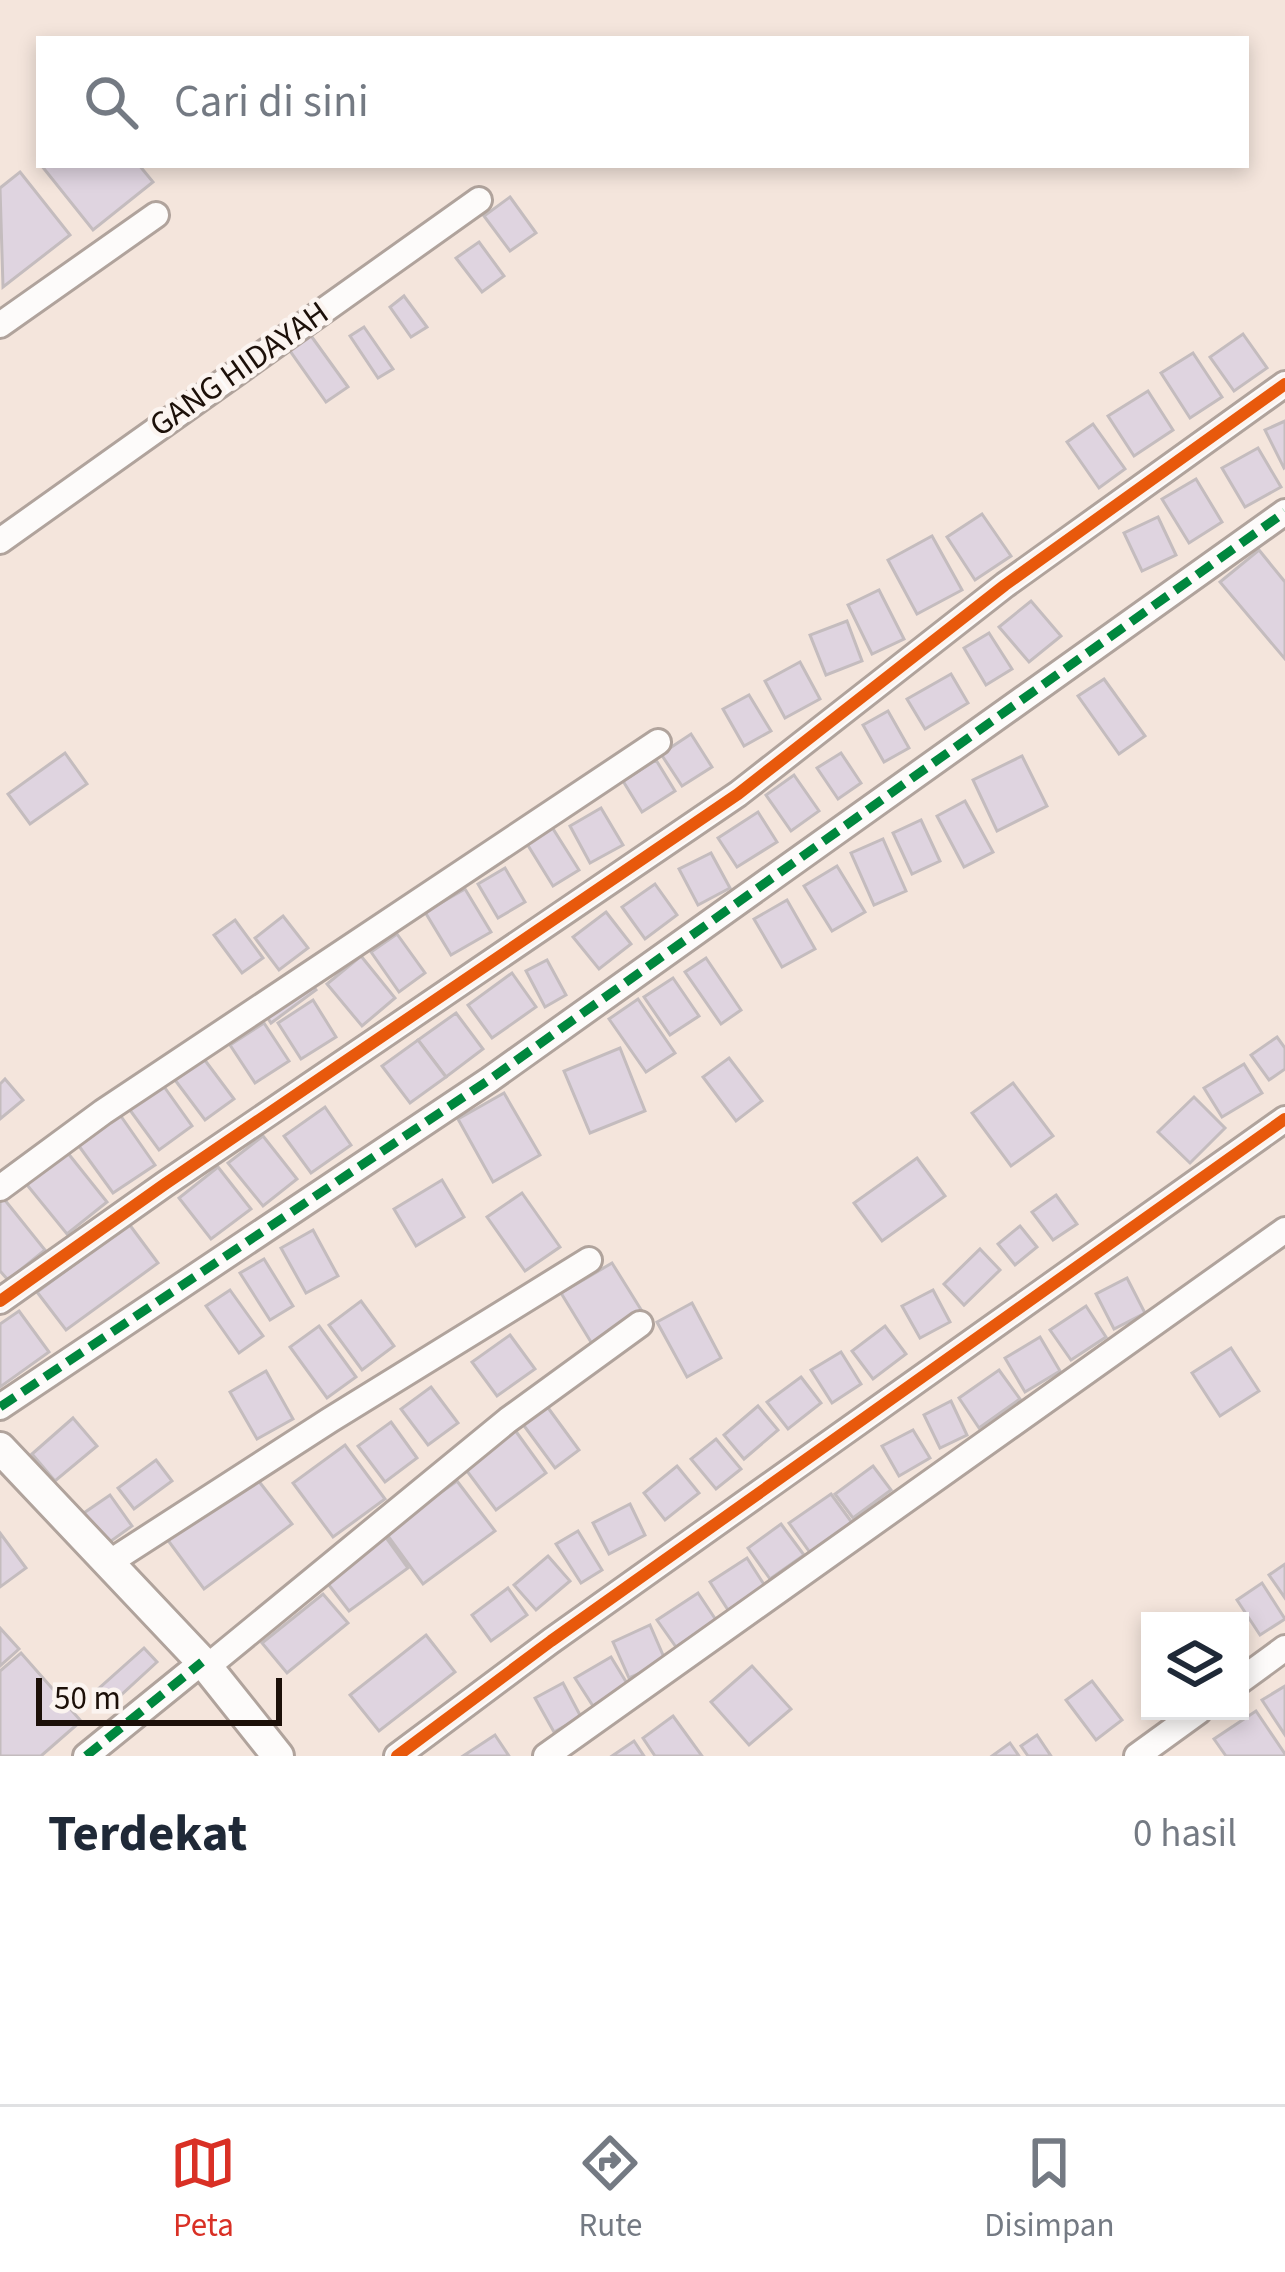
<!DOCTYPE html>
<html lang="id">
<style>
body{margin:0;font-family:"Source Sans 3",sans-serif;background:#f6f6f7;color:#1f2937}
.controls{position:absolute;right:36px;bottom:36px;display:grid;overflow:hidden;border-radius:0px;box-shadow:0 6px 18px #0003}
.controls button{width:108px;height:108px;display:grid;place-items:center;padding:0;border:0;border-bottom:3px solid #e0e1e3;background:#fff;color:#1f2937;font:60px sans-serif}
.scale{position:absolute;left:36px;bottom:30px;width:246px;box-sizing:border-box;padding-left:12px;border:6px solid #1c1009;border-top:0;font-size:33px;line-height:42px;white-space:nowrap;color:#1c1009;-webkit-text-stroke:9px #fbf4f0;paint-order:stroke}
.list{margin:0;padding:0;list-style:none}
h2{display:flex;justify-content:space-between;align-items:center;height:156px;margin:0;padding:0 48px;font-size:51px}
h2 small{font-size:39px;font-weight:400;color:#747a83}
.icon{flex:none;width:66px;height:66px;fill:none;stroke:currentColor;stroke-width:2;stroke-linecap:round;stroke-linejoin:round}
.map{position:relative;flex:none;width:1285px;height:1756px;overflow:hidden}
.search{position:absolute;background:#fff;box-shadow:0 6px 18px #0003;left:36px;right:36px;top:36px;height:132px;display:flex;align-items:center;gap:30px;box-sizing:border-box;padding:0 42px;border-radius:0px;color:#747a83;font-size:45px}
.sheet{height:348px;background:#fff}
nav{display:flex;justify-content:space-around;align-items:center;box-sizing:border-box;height:168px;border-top:3px solid #e0e1e3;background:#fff;font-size:33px;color:#747a83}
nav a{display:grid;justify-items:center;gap:6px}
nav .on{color:#d93025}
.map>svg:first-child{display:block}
.building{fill:#dfd4e0;stroke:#c4bcbe;stroke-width:3}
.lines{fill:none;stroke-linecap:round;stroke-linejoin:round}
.minor-casing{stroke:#b0a39c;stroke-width:30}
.tertiary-casing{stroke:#b0a39c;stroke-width:36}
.minor{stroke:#fdfbfa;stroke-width:24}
.tertiary{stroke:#fdfbfa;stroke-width:30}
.quiet{stroke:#00873e;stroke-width:9;stroke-dasharray:18 9;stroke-linecap:butt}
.cycleway-casing{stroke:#fbf4f0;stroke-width:20}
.cycleway{stroke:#e8590c;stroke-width:12}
.labels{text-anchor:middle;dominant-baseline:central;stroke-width:9;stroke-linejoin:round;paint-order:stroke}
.street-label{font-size:33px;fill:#1c1009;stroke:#fbf4f0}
</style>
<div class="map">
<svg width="1285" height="1756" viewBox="0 0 1285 1756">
<rect width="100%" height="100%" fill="#f4e5dc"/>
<g class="building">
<polygon points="41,165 139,165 153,182 93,230"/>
<polygon points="20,172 70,235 3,287 0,188"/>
<polygon points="510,197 536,233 510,251 484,216"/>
<polygon points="479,242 504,276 482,292 456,258"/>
<polygon points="404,296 427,327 411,337 390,307"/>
<polygon points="364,327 393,369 378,378 350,336"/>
<polygon points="309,333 348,387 326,402 288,348"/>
<polygon points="1243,334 1267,368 1234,391 1210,357"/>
<polygon points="1193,353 1222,397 1190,418 1161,373"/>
<polygon points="1148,391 1173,430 1134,456 1108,416"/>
<polygon points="1285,421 1285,467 1284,468 1265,430"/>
<polygon points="1093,424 1125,469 1099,488 1067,442"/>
<polygon points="1258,448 1281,487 1245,507 1222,468"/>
<polygon points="1196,479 1222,522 1189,543 1162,499"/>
<polygon points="982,514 1011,556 975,580 947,537"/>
<polygon points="1158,517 1176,555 1142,571 1124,533"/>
<polygon points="932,536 962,590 917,614 888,560"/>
<polygon points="1259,550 1285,582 1285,659 1220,582"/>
<polygon points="879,590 904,639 872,654 848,605"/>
<polygon points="1031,601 1061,636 1029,662 999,627"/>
<polygon points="847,621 862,661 826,675 810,635"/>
<polygon points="989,633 1012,669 986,685 964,648"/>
<polygon points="800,662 820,699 785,718 765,681"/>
<polygon points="951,674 968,703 925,729 907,699"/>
<polygon points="1104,679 1145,736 1119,754 1078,696"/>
<polygon points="749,695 771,731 744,746 723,709"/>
<polygon points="888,711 909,748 884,762 863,725"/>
<polygon points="691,734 712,767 682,786 661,754"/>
<polygon points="65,753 87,784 30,824 8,794"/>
<polygon points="841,753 861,783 838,799 817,768"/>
<polygon points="1022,756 1047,806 997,831 973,780"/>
<polygon points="656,760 675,791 642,812 623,781"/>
<polygon points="794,775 819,811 791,831 766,795"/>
<polygon points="965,801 993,852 964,867 937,816"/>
<polygon points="601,808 623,845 590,863 570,826"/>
<polygon points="758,812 777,842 737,867 718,838"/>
<polygon points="921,820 940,861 912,874 893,833"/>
<polygon points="550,824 579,870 553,886 524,839"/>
<polygon points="883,839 906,891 874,905 851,853"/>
<polygon points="711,853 730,888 698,905 679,869"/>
<polygon points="837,866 865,912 832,931 804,886"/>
<polygon points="505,868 525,902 498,918 478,884"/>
<polygon points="655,884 677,915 645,939 622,907"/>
<polygon points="465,889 491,932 451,955 425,912"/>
<polygon points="787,900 815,949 782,967 754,919"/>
<polygon points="606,912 631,944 599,969 573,937"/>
<polygon points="283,916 308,948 279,970 255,938"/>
<polygon points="235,920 263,958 242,973 214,935"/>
<polygon points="397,934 425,973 399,992 371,952"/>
<polygon points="361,956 395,998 362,1026 327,984"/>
<polygon points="706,958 741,1010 721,1024 685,972"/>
<polygon points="547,960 566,995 545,1007 526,971"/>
<polygon points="512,973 536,1007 492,1038 468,1005"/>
<polygon points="308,978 316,990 271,1023 263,1011"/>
<polygon points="673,978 699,1016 670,1035 644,997"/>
<polygon points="638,999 675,1053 646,1072 609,1019"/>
<polygon points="313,1000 336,1037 301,1059 278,1023"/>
<polygon points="456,1013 483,1049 446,1077 418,1040"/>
<polygon points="264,1023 289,1061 255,1083 230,1045"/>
<polygon points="1277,1037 1285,1048 1285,1069 1269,1080 1251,1055"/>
<polygon points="418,1040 446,1077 410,1103 382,1066"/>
<polygon points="620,1048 645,1111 590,1133 564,1071"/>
<polygon points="729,1058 762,1101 736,1121 703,1077"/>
<polygon points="204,1059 234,1099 205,1120 175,1080"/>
<polygon points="1244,1064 1262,1093 1222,1117 1204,1088"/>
<polygon points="5,1079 23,1100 0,1119 0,1084"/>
<polygon points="160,1081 192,1126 159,1150 127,1106"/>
<polygon points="1013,1083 1053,1136 1011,1166 972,1113"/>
<polygon points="504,1093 540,1155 493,1182 458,1119"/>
<polygon points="1194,1097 1225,1128 1190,1163 1158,1132"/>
<polygon points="325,1107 351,1145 311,1173 284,1136"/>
<polygon points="118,1112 155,1165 113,1193 76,1142"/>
<polygon points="263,1136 297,1179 263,1206 228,1163"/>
<polygon points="63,1147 107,1202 67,1234 23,1180"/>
<polygon points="917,1158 945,1196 882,1241 854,1203"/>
<polygon points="218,1167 251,1209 211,1239 179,1198"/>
<polygon points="442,1180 464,1217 416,1246 394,1209"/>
<polygon points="522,1193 560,1247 525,1271 487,1217"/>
<polygon points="1056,1195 1077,1224 1053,1240 1032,1212"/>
<polygon points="4,1199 45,1250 8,1280 0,1271 0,1202"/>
<polygon points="129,1224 158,1263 66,1330 37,1292"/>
<polygon points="1020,1226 1037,1247 1015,1265 998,1244"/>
<polygon points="313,1230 338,1276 306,1293 281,1248"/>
<polygon points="980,1249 1000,1270 964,1305 944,1284"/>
<polygon points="264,1259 293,1306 270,1320 240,1273"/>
<polygon points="612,1263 645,1316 594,1347 561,1293"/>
<polygon points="1127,1278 1145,1313 1114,1329 1096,1294"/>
<polygon points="230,1290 263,1336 239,1353 206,1306"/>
<polygon points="933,1290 950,1322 920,1338 902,1306"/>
<polygon points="361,1301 394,1346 362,1370 329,1325"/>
<polygon points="692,1303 721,1358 687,1377 657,1322"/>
<polygon points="1086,1306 1106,1337 1071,1360 1050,1330"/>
<polygon points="19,1311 49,1352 0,1387 0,1324"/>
<polygon points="319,1326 356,1377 327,1398 290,1347"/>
<polygon points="885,1326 906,1354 873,1379 852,1351"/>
<polygon points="510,1335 535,1369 497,1396 472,1362"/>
<polygon points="1040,1337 1060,1371 1025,1392 1005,1358"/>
<polygon points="1231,1348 1259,1391 1220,1416 1192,1373"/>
<polygon points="841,1352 861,1384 832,1403 811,1370"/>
<polygon points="999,1370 1020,1399 979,1428 959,1398"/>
<polygon points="266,1371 293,1419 257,1439 230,1392"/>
<polygon points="801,1377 821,1403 788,1429 767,1402"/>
<polygon points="431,1387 458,1423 428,1445 401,1409"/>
<polygon points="951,1401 967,1435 940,1448 924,1415"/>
<polygon points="546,1405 579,1450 555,1468 522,1423"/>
<polygon points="758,1406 778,1430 744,1459 724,1435"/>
<polygon points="73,1418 97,1446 55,1481 32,1454"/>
<polygon points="391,1422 417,1458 385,1482 358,1446"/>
<polygon points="512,1426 546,1473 496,1510 461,1463"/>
<polygon points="913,1430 930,1458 899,1476 882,1446"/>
<polygon points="716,1439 741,1469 716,1489 691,1459"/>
<polygon points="345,1445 385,1499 333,1537 293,1483"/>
<polygon points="156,1460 172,1481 134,1509 118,1488"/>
<polygon points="677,1466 699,1493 665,1520 644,1493"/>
<polygon points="873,1466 891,1490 853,1518 835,1494"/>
<polygon points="254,1475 292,1524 204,1589 167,1539"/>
<polygon points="457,1481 495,1531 423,1584 385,1532"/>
<polygon points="831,1494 853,1524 811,1554 789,1523"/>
<polygon points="110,1495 132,1526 100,1549 78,1517"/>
<polygon points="630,1504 645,1535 609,1554 593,1523"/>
<polygon points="781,1524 804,1555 770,1579 748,1548"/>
<polygon points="578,1531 602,1570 581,1583 556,1544"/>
<polygon points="0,1533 26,1568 0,1587"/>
<polygon points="385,1536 408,1568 349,1611 325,1580"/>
<polygon points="548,1556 570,1581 536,1610 514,1585"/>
<polygon points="747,1558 765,1586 728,1610 710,1582"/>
<polygon points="1285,1564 1285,1598 1269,1575"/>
<polygon points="1262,1583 1285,1619 1260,1635 1237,1600"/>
<polygon points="508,1588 527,1615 491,1641 472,1615"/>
<polygon points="698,1593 716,1620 676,1647 657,1620"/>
<polygon points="323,1594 348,1623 287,1673 262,1643"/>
<polygon points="650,1625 666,1662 629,1678 613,1642"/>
<polygon points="0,1628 19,1649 0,1666"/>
<polygon points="426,1635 455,1672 379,1731 350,1695"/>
<polygon points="144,1648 157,1662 109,1706 96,1691"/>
<polygon points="21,1653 81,1721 41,1756 0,1756 0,1671"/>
<polygon points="611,1657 628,1685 593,1706 575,1678"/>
<polygon points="752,1666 791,1709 749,1745 711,1702"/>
<polygon points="1092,1681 1122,1720 1096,1740 1066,1700"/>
<polygon points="563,1683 581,1717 554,1732 535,1698"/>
<polygon points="1285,1686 1285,1735 1262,1700"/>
<polygon points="1256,1711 1285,1754 1285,1756 1226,1756 1214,1739"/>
<polygon points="673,1716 702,1756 655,1756 643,1738"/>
<polygon points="495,1735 509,1756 463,1756"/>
<polygon points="1037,1735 1051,1756 1028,1756 1021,1746"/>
<polygon points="634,1741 644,1756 612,1756"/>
<polygon points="1010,1743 1019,1756 992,1756"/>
</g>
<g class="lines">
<g class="minor-casing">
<g id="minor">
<polyline points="0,325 156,215"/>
<polyline points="0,541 479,200"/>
<polyline points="0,1188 103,1112 658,742"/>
<polyline points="0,1301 165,1184 738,794 1005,585 1285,384"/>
<polyline points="0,1407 489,1080 1285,512"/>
<polyline points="107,1564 330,1420 589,1260"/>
<polyline points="207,1667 508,1420 640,1324"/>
<polyline points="1240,1681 1285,1648"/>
<polyline points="86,1756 202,1662"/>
<polyline points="397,1756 551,1641 1285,1119"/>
<polyline points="546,1756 1285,1230"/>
<polyline points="1137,1756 1199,1711"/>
</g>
</g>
<g class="tertiary-casing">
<polyline id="tertiary" points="0,1448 207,1667 278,1756"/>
</g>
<use href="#minor" class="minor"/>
<use href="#tertiary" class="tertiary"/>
<g class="quiet">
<polyline points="0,1407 489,1080 1285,512"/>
<polyline points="86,1756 202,1662"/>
</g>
<g class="cycleway-casing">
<g id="cycleway">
<polyline points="0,1301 165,1184 738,794 1005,585 1285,384"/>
<polyline points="397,1756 551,1641 1285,1119"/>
</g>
</g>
<use href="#cycleway" class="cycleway"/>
</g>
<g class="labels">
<g class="street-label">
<text transform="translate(239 369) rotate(-35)">GANG HIDAYAH</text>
</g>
</g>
</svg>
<div class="controls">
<button><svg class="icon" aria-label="layers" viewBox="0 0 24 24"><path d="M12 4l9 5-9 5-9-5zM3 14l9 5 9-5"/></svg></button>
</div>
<div class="scale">50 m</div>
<div class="search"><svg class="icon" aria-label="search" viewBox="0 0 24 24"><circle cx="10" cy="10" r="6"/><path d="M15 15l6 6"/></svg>Cari di sini</div>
</div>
<section class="sheet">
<h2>Terdekat<small>0 hasil</small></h2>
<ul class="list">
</ul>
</section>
<nav>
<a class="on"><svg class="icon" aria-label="map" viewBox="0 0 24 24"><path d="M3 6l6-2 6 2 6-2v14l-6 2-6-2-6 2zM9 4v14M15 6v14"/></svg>Peta</a>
<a><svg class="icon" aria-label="directions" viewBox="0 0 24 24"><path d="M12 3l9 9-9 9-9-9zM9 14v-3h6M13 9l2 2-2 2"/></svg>Rute</a>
<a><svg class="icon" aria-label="saved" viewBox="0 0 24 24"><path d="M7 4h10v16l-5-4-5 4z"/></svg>Disimpan</a>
</nav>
